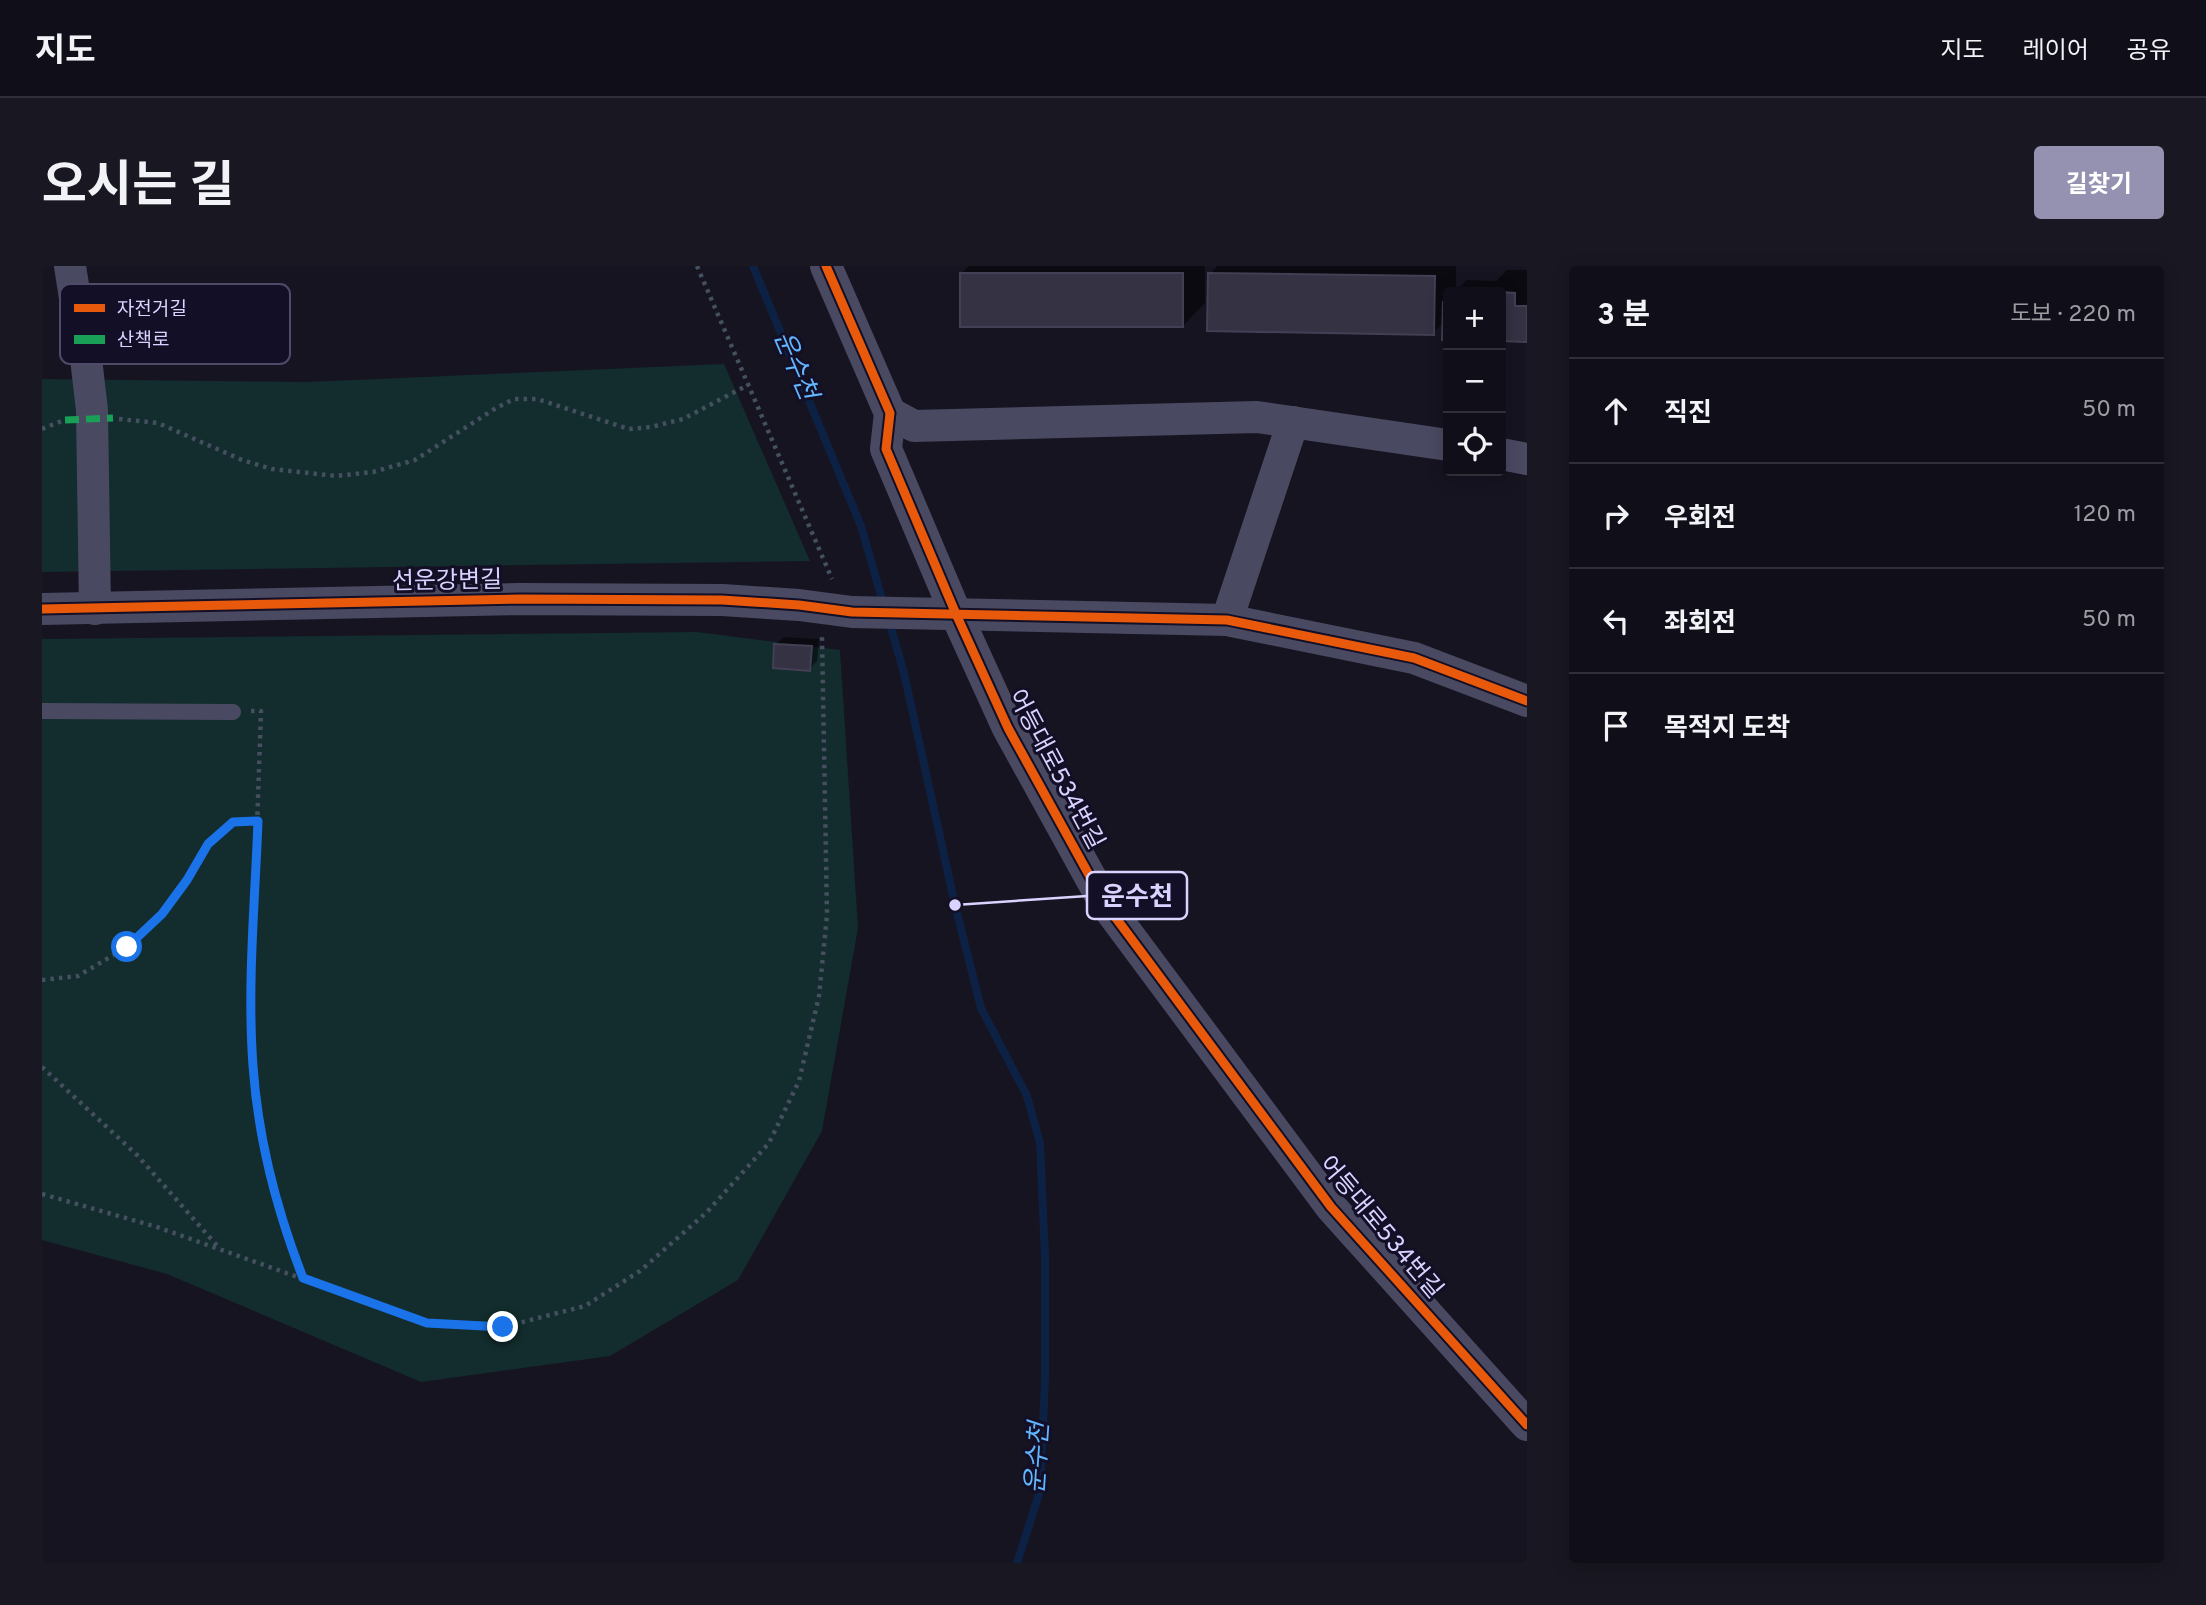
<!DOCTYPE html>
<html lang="ko">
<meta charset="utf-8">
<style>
body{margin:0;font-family:Overpass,"Noto Sans KR",sans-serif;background:#191822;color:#f1f3f6}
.controls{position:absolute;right:21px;top:21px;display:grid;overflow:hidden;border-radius:7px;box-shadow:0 4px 18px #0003}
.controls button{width:63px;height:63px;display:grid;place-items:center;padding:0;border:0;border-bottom:2px solid #302f38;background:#100f19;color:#f1f3f6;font:35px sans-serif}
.stop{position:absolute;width:21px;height:21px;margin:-16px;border:5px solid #1a73e8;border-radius:50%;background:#fff}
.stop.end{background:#1a73e8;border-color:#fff;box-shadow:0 2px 7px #0008}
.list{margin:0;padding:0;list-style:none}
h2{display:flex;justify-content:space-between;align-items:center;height:91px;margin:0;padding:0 28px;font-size:30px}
h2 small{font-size:23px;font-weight:400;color:#9c9ca2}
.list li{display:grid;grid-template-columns:46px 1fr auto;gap:21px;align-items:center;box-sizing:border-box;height:105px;padding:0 28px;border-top:2px solid #302f38}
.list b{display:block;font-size:26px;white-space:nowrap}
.list em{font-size:23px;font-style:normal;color:#9c9ca2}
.icon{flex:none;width:38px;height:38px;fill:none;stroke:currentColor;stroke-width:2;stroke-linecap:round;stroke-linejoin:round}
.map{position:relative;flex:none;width:1485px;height:1297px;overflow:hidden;border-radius:7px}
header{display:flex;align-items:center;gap:42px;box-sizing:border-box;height:98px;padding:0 35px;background:#100f19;border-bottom:2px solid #302f38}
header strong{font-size:33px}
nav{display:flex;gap:38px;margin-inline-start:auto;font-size:24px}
.intro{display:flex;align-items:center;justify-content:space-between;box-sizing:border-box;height:168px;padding:0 42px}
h1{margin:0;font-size:49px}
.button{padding:18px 32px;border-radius:7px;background:#9591b1;color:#fff;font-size:24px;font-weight:700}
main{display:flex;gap:42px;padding:0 42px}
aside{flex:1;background:#100f19;border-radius:7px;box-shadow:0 4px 18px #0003}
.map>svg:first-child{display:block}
.green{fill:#132c2d}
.shadow{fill:#0007}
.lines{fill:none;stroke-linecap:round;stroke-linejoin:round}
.stream{stroke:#0d2144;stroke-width:8}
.building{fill:#343243;stroke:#433f54;stroke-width:2}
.path{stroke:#44505f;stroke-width:4.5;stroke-dasharray:3.5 5;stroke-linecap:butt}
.service{stroke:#4a4962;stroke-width:16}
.minor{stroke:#4a4962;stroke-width:32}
.quiet{stroke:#1a9f57;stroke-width:7;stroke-dasharray:14 7;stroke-linecap:butt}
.cycleway-casing{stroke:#130f26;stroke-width:13}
.cycleway{stroke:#e8590c;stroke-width:9}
.route{stroke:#1a73e8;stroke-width:9}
.labels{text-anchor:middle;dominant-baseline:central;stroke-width:6;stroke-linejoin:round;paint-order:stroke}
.street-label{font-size:24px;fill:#d9d4ff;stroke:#130f26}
.water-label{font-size:26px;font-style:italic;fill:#62b6ff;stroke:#130f26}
.key{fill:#130f26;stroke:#4e4a67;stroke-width:2}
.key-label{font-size:19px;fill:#d9d4ff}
.leader{fill:none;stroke:#d9d4ff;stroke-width:2.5}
.callout-dot{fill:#d9d4ff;stroke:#130f26;stroke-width:2.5}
.callout{fill:#130f26;stroke:#d9d4ff;stroke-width:2.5}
.callout-label{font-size:26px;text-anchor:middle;font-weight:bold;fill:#d9d4ff}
</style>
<header>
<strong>지도</strong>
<nav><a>지도</a><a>레이어</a><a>공유</a></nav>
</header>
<div class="intro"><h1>오시는 길</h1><a class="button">길찾기</a></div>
<main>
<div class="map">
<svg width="1485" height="1297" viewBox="0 0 1485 1297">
<rect width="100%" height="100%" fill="#161421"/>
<g class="green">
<polygon points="682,98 768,295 0,306 0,113 265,116"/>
<polygon points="655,366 798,384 816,662 780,865 696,1014 568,1090 379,1116 125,1008 0,974 0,373"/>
</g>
<g class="shadow">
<polygon points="927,0 1163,0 1163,37 1141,60 919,8"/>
<polygon points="1175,0 1414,0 1414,25 1425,14 1454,15 1465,4 1485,4 1485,74 1459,74 1459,26 1406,26 1406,73 1402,73 1402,56 1391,67 1168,8"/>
<polygon points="742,371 777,373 775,395 767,403 734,378"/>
</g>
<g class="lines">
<g class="stream">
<polyline points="711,0 819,260 842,340"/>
<polyline points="847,355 862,407 913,639 939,742 985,830 998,877 1003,991 1003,1114 998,1225 975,1297"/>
</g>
</g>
<g class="building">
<rect x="918" y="7" width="223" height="54"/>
<polygon points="1166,7 1393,10 1392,69 1165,65"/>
<polygon points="1459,26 1473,27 1473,40 1485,40 1485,76 1459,75"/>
<polygon points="1401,36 1406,36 1406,74 1400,74"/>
<polygon points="732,378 770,380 768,405 731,402"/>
</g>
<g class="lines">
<g class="path">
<polyline points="655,0 790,313"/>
<polyline points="77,153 116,157 200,194 230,203 294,210 331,206 373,194 454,142 472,133 495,133 587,163 609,161 641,153 706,119"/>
<polyline points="0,163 22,154"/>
<polyline points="209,445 219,445 209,736 211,801 222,883 247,977 261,1011"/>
<polyline points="0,714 36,710 85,681 120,648 145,614 166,578 191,557 216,555"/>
<polyline points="0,801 95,889 178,983"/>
<polyline points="0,928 115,961 385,1057 461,1061 543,1040 598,1005 665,946 727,877 757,815 777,730 785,649 780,371"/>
</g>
<polyline class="service" points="0,445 191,446"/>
<g class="minor">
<polyline points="28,0 33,32 39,50 50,144 53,343"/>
<polyline points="784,0 848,147 844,183 914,348 966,462 1062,636 1289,941 1485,1159"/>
<polyline points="848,147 872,160 1215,151 1406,179"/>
<polyline points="1459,188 1485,193"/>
<polyline points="0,343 478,333 680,334 757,339 810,346 1185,354 1372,392 1485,435"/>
<polyline points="1185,354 1251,156"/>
</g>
<polyline class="quiet" points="23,154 71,152"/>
<g class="cycleway-casing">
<g id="cycleway">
<polyline points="784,0 848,147 844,183 914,348 966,462 1062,636 1289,941 1485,1159"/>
<polyline points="0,343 478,333 680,334 757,339 810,346 1185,354 1372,392 1485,435"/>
</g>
</g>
<use href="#cycleway" class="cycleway"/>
</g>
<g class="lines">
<path class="route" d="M85,681L120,648L145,614L166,578L191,556L216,555C213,636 205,719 211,800C216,872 235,945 261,1012L385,1057L461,1061"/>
</g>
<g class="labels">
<g class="street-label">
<text transform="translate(405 316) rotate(-1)">선운강변길</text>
<text transform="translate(1013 504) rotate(62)">어등대로534번길</text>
<text transform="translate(1338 962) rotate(50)">어등대로534번길</text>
</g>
<g class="water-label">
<text transform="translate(752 100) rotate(67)">운수천</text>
<text transform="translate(997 1192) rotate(-86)">운수천</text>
</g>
</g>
<rect x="18" y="18" width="230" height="80" rx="10" class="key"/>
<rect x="32" y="38" width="31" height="8" fill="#e8590c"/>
<rect x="32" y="69" width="31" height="9" fill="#1a9f57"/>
<g class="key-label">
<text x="75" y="49">자전거길</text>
<text x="75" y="80">산책로</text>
</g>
<path class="leader" d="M913 639L1045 630"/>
<circle class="callout-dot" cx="913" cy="639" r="7"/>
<rect class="callout" x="1045" y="606" width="100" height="47" rx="7"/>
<g class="callout-label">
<text x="1095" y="639">운수천</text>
</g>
</svg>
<div class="controls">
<button>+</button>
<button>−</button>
<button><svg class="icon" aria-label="locate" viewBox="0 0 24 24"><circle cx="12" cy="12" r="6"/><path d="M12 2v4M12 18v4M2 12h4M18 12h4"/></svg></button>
</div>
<div class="stop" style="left:85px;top:681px"></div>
<div class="stop end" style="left:461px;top:1061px"></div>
</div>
<aside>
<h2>3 분<small>도보 · 220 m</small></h2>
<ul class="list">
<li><svg class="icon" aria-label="ahead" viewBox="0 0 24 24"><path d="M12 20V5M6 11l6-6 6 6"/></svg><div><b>직진</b></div><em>50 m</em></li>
<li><svg class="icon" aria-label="right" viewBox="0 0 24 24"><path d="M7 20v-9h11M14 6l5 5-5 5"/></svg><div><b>우회전</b></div><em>120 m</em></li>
<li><svg class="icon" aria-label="left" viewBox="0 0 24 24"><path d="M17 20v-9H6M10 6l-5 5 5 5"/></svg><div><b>좌회전</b></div><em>50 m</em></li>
<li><svg class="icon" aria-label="arrive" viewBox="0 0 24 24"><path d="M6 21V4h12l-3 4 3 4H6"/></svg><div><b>목적지 도착</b></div></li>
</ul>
</aside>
</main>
